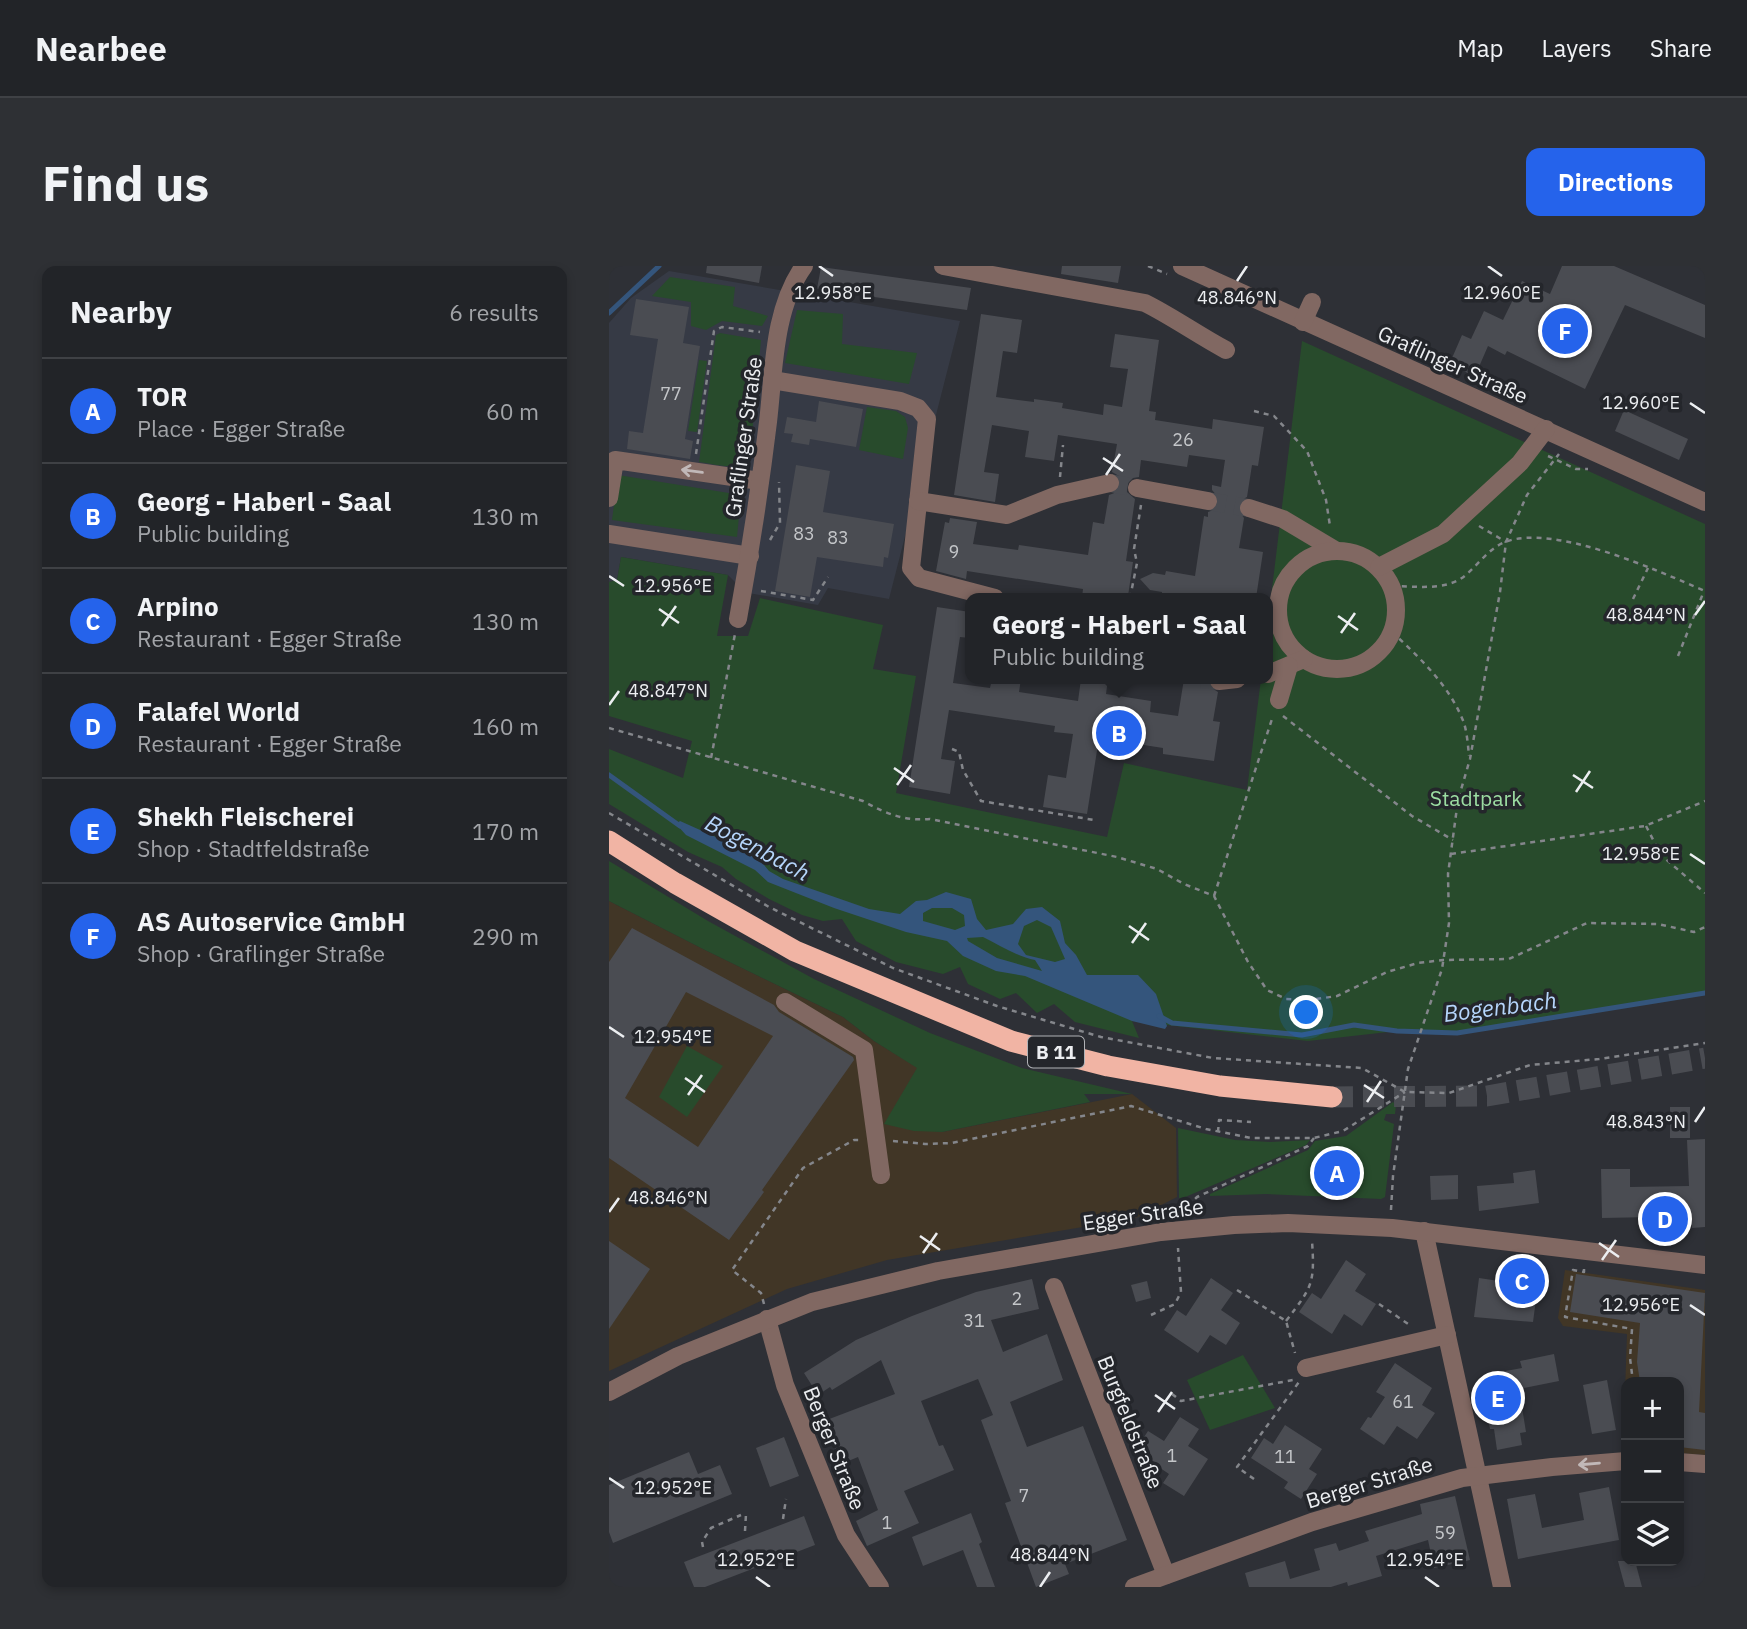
<!DOCTYPE html>
<meta charset="utf-8">
<style>
body{margin:0;font-family:"IBM Plex Sans",sans-serif;background:#2e3034;color:#f1f3f6}
.controls{position:absolute;right:21px;bottom:21px;display:grid;overflow:hidden;border-radius:14px;box-shadow:0 4px 10px #0003}
.controls button{width:63px;height:63px;display:grid;place-items:center;padding:0;border:0;border-bottom:2px solid #3f4145;background:#222428;color:#f1f3f6;font:35px sans-serif}
.you{position:absolute;left:698px;top:747px;width:24px;height:24px;margin:-18px;border:5px solid #fff;border-radius:50%;background:#1a73e8;box-shadow:0 0 0 10px #1a73e833}
.badge{display:grid;place-items:center;width:46px;height:46px;border-radius:50%;background:#2563eb;color:#fff;font-size:23px;font-weight:700}
.pin{position:absolute;translate:-50% -50%;border:4px solid #fff;box-shadow:0 2px 7px #0006}
.popup{position:absolute;left:356px;top:327px;width:308px;height:91px;box-sizing:border-box;display:grid;place-content:center;border-radius:14px;background:#222428;filter:drop-shadow(0 2px 5px #0005);font-size:23px;white-space:nowrap;color:#a2a4a8}
.popup b{font-size:26px;color:#f1f3f6}
.popup::after{content:'';position:absolute;left:50%;top:100%;margin-left:-14px;border:14px solid transparent;border-top-color:#222428}
.list{margin:0;padding:0;list-style:none}
h2{display:flex;justify-content:space-between;align-items:center;height:91px;margin:0;padding:0 28px;font-size:30px}
h2 small{font-size:23px;font-weight:400;color:#a2a4a8}
.list li{display:grid;grid-template-columns:46px 1fr auto;gap:21px;align-items:center;box-sizing:border-box;height:105px;padding:0 28px;border-top:2px solid #3f4145}
.list b{display:block;font-size:26px;white-space:nowrap}
.list p{margin:0;font-size:23px;white-space:nowrap;color:#a2a4a8}
.list em{font-size:23px;font-style:normal;color:#a2a4a8}
.icon{flex:none;width:38px;height:38px;fill:none;stroke:currentColor;stroke-width:2;stroke-linecap:round;stroke-linejoin:round}
.map{position:relative;flex:none;width:1096px;height:1321px;overflow:hidden;border-radius:14px}
header{display:flex;align-items:center;gap:42px;box-sizing:border-box;height:98px;padding:0 35px;background:#222428;border-bottom:2px solid #3f4145}
header strong{font-size:33px}
nav{display:flex;gap:38px;margin-inline-start:auto;font-size:24px}
.intro{display:flex;align-items:center;justify-content:space-between;box-sizing:border-box;height:168px;padding:0 42px}
h1{margin:0;font-size:49px}
.button{padding:18px 32px;border-radius:14px;background:#2563eb;color:#fff;font-size:24px;font-weight:700}
main{display:flex;gap:42px;padding:0 42px}
aside{flex:1;background:#222428;border-radius:14px;box-shadow:0 4px 10px #0003}
.map>svg:first-child{display:block}
.built{fill:#363a45}
.education{fill:#413626}
.green{fill:#284b2c}
.water{fill:#34557c;fill-rule:evenodd}
.lines{fill:none;stroke-linecap:round;stroke-linejoin:round}
.stream{stroke:#34557c;stroke-width:5}
.building{fill:#4a4c52;fill-rule:evenodd}
.minor-tunnel{stroke:#4a4c52;stroke-width:18;stroke-dasharray:18 9;stroke-linecap:butt}
.highway-tunnel{stroke:#4a4c52;stroke-width:21;stroke-dasharray:21 10;stroke-linecap:butt}
.path{stroke:#84868b;stroke-width:2.5;stroke-dasharray:5 5;stroke-linecap:butt}
.minor{stroke:#816862;stroke-width:18}
.highway{stroke:#f1b4a4;stroke-width:21}
.oneway{stroke:#c1b8b8}
.ticks{fill:none;stroke:#eceef1;stroke-width:2.5}
.labels{text-anchor:middle;dominant-baseline:central;stroke-width:7;stroke-linejoin:round;paint-order:stroke}
.number-label{font-size:18px;fill:#c4c6c9}
.shield{fill:#24262b;stroke:#b0b2b6;stroke-width:2}
.shield-label{font-size:19px;font-weight:bold;fill:#eceef1}
.street-label{font-size:21px;fill:#eceef1;stroke:#24262b}
.park-label{font-size:21px;fill:#9cdda2;stroke:#24262b}
.water-label{font-size:23px;font-style:italic;fill:#b5d5fb;stroke:#24262b}
.ticks-label{font-size:18px;text-anchor:middle;fill:#eceef1;stroke:#24262b;stroke-width:7;stroke-linejoin:round;paint-order:stroke}
</style>
<header>
<strong>Nearbee</strong>
<nav><a>Map</a><a>Layers</a><a>Share</a></nav>
</header>
<div class="intro"><h1>Find us</h1><a class="button">Directions</a></div>
<main>
<aside>
<h2>Nearby<small>6 results</small></h2>
<ul class="list">
<li><span class="badge">A</span><div><b>TOR</b><p>Place · Egger Straße</p></div><em>60 m</em></li>
<li><span class="badge">B</span><div><b>Georg - Haberl - Saal</b><p>Public building</p></div><em>130 m</em></li>
<li><span class="badge">C</span><div><b>Arpino</b><p>Restaurant · Egger Straße</p></div><em>130 m</em></li>
<li><span class="badge">D</span><div><b>Falafel World</b><p>Restaurant · Egger Straße</p></div><em>160 m</em></li>
<li><span class="badge">E</span><div><b>Shekh Fleischerei</b><p>Shop · Stadtfeldstraße</p></div><em>170 m</em></li>
<li><span class="badge">F</span><div><b>AS Autoservice GmbH</b><p>Shop · Graflinger Straße</p></div><em>290 m</em></li>
</ul>
</aside>
<div class="map">
<svg width="1096" height="1321" viewBox="0 0 1096 1321">
<rect width="100%" height="100%" fill="#2e3036"/>
<polygon class="built" points="60,5 351,55 280,333 219,322 209,339 128,325 126,316 119,309 12,291 8,314 0,316 0,57 22,32"/>
<g class="education">
<polygon points="0,635 96,684 234,751 265,775 309,802 276,858 333,866 523,828 567,862 568,931 527,952 278,994 178,1023 0,1105"/>
<polygon points="956,1004 1096,1024 1096,1189 1070,1187 1070,1116 1017,1116 1017,1182 1014,1182 1018,1068 954,1060 949,1052"/>
</g>
<g class="green">
<polygon points="61,11 126,21 124,40 159,50 153,60 113,55 97,64 82,60 82,36 43,30"/>
<polygon points="188,44 234,48 233,78 308,87 300,118 176,97"/>
<path d="M111,67L152,74L141,189C130,207 108,198 90,196L107,69Z"/>
<polygon points="693,75 1096,258 1096,727 848,767 788,765 699,775 523,755 530,772 466,756 445,738 428,747 407,727 391,733 359,718 351,701 334,708 287,696 247,675 233,653 214,655 193,649 160,633 127,613 113,601 79,586 0,538 0,483 74,512 83,475 0,450 0,316 8,314 12,291 119,309 108,370 139,370 151,332 274,359 264,403 307,410 287,527 498,571 515,497 638,524 652,413 659,413 659,356"/>
<polygon points="90,94 98,95 88,166 79,165"/>
<polygon points="258,141 287,145 296,151 299,162 294,193 250,184"/>
<polygon points="9,209 132,229 128,271 3,254"/>
<polygon points="0,595 99,655 205,713 321,767 413,802 523,828 475,828 481,836 333,866 305,865 275,858 308,802 265,775 234,751 96,684 0,635"/>
<polygon points="78,780 114,800 78,851 50,831"/>
<polygon points="784,836 787,839 786,848 777,848 775,854 785,858 776,931 772,933 657,928 601,930 601,928 699,884 706,875 737,870"/>
<polygon points="569,862 626,874 661,876 701,874 697,879 574,932 570,932"/>
<polygon points="634,1089 666,1142 601,1164 578,1114"/>
</g>
<path class="water" d="M71,555L147,589L160,605L174,613L260,643L291,648L307,635L318,634L337,626L362,633L368,653L377,664L404,658L417,643L433,641L451,655L456,677L467,689L478,709H529L547,728L558,760L556,763L523,755L416,710L387,705L354,690L338,675L297,666L225,642L159,616L146,604L77,569L67,558ZM323,642H343L355,649L356,660L346,664L314,655V647ZM428,654L442,661L456,693L446,696L417,689L409,678L415,660ZM374,671C390,679 409,691 426,694L433,705L388,692L359,675L358,672Z"/>
<g class="lines">
<g class="stream">
<polyline points="0,47 50,0"/>
<polyline points="0,509 71,560"/>
<polyline points="550,750 563,757 693,769 745,759 788,765 848,767 1096,727"/>
</g>
</g>
<g class="building">
<polygon points="98,0 153,0 150,17 97,7"/>
<polygon points="453,0 512,0 509,17 452,8"/>
<polygon points="953,0 1005,0 1096,39 1096,72 1016,39 976,123 898,85 896,89 879,80 866,110 840,99 853,69 862,73 875,45 894,54 913,15 941,28"/>
<polygon points="212,1 362,22 358,44 208,23"/>
<polygon points="27,33 80,41 74,77 91,80 76,173 84,175 81,193 18,183 20,165 34,167 49,73 21,69"/>
<polygon points="372,48 413,54 408,87 394,85 387,131 425,136 425,133 454,137 453,142 494,149 495,138 513,141 519,103 501,101 506,68 550,74 540,145 547,146 546,154 603,163 604,153 655,161 649,200 643,199 638,231 632,234 629,244 635,252 630,282 654,286 647,332 573,332 553,329 553,326 541,324 531,313 544,307 556,309 557,305 586,310 595,250 599,251 599,246 607,243 610,238 609,231 603,224 603,219 612,221 616,194 580,189 578,201 532,194 530,211 524,212 517,219 518,226 526,233 517,295 524,296 519,330 512,328 511,332 473,332 474,323 358,305 357,313 327,305 336,256 340,257 341,252 368,256 364,278 409,284 410,279 479,289 484,256 495,258 500,229 508,226 512,220 510,210 503,206 508,178 449,169 445,195 416,191 420,165 383,159 375,206 390,208 386,236 345,229"/>
<polygon points="210,135 254,143 247,181 201,173 200,179 182,176 184,168 175,167 178,151 207,156"/>
<polygon points="1015,144 1079,173 1070,194 1006,165"/>
<polygon points="187,199 221,205 214,246 285,258 279,292 275,291 274,301 208,291 201,331 166,325"/>
<polygon points="328,341 361,346 361,372 351,371 344,417 381,422 383,413 412,413 410,426 469,435 472,413 499,413 497,428 542,435 541,446 569,450 575,413 599,413 601,421 609,426 604,455 611,456 605,495 554,488 554,482 490,472 478,548 434,541 439,509 457,512 464,468 445,466 446,460 340,444 332,493 346,495 341,528 300,521"/>
<path d="M23,662L165,739L170,746L244,791L245,794L153,924L155,926L120,974L0,892V696ZM77,726L164,770L89,881L16,832Z"/>
<rect x="1061" y="841" width="20" height="31"/>
<polygon points="1096,873 1096,961 1083,962 1082,956 1044,956 1044,951 993,952 992,903 1021,903 1021,921 1080,920 1078,874"/>
<polygon points="926,904 930,937 870,945 868,920 905,917 904,907"/>
<polygon points="849,909 849,933 822,934 821,910"/>
<polygon points="0,975 41,1003 0,1063"/>
<polygon points="737,994 757,1008 746,1025 767,1038 753,1060 735,1048 723,1068 690,1046 703,1027 712,1033"/>
<polygon points="905,1007 930,1011 924,1056 865,1051 870,1012 903,1017"/>
<polygon points="967,1008 1096,1027 1090,1146 1096,1147 1096,1184 1070,1181 1070,1116 1031,1116 1028,1096 1031,1057 961,1046"/>
<polygon points="602,1012 624,1027 612,1044 631,1057 617,1079 601,1069 589,1087 555,1064 568,1044 577,1050"/>
<polygon points="423,1013 430,1043 382,1054 394,1086 438,1068 454,1114 401,1136 418,1181 474,1160 518,1274 456,1298 460,1308 427,1321 396,1237 402,1235 372,1154 384,1149 369,1113 312,1135 330,1180 334,1179 345,1204 295,1225 310,1257 258,1280 247,1255 269,1244 249,1191 232,1198 215,1155 286,1128 272,1094 223,1124 221,1121 209,1129 195,1107 247,1074 303,1050 367,1026"/>
<polygon points="538,1015 542,1032 527,1036 522,1019"/>
<polygon points="945,1088 950,1115 910,1123 917,1166 911,1167 913,1179 888,1184 885,1163 881,1163 879,1153 877,1144 882,1143 875,1109 913,1102 911,1095"/>
<polygon points="786,1097 823,1122 813,1139 826,1147 808,1173 788,1160 775,1179 751,1163 759,1151 762,1152 776,1131 767,1126"/>
<polygon points="998,1114 1007,1164 983,1168 974,1119"/>
<polygon points="571,1151 590,1163 579,1180 599,1193 575,1230 554,1217 560,1208 526,1185 539,1165 555,1175"/>
<polygon points="676,1159 713,1183 700,1203 708,1208 692,1233 675,1222 679,1216 642,1192 655,1172 664,1178"/>
<polygon points="175,1171 190,1210 161,1221 147,1182"/>
<polygon points="80,1186 89,1208 111,1199 123,1228 4,1277 0,1266 0,1219"/>
<polygon points="1000,1221 1010,1274 909,1293 898,1233 926,1228 933,1262 975,1254 970,1227"/>
<polygon points="846,1230 861,1294 825,1302 819,1274 767,1290 773,1310 739,1320 738,1316 722,1321 640,1321 636,1307 676,1295 681,1313 711,1304 705,1283 727,1277 730,1285 760,1275 756,1265 813,1248 811,1238"/>
<polygon points="362,1247 373,1276 370,1278 386,1321 368,1321 354,1284 314,1300 303,1271"/>
<polygon points="195,1250 206,1279 96,1321 85,1321 75,1296"/>
<polygon points="1009,1295 1026,1295 1033,1321 1016,1321"/>
</g>
<g class="lines">
<g class="minor-tunnel">
<polyline points="501,217 528,222"/>
<polyline points="599,235 640,242"/>
<polyline points="592,413 610,415"/>
</g>
<polyline class="highway-tunnel" points="723,831 878,830 1096,792"/>
<g class="path">
<polyline points="539,0 558,8"/>
<polyline points="645,145 665,150 698,185 717,234 721,260"/>
<polyline points="87,188 105,65 113,61 151,66"/>
<polyline points="939,190 967,203 979,203"/>
<polyline points="451,211 454,179"/>
<polyline points="870,260 897,276"/>
<polyline points="161,274 171,257 170,216"/>
<path d="M783,320C808,320 840,326 859,307C871,296 881,282 896,276C945,257 1049,305 1096,325"/>
<polyline points="152,325 204,334 219,311"/>
<polyline points="521,332 528,297 525,283 532,239"/>
<polyline points="1024,333 1039,302"/>
<path d="M783,366C811,392 841,420 855,457C858,467 859,479 860,490"/>
<polyline points="1069,390 1095,325"/>
<polyline points="674,450 803,550 844,574"/>
<path d="M0,462L254,535C277,548 295,555 321,553L508,591L548,603L575,618L605,630L639,696L658,724L677,733L701,734L728,730L778,706L809,697L834,694L900,693L978,657L1049,658L1085,666L1096,661"/>
<polyline points="343,483 350,486 354,504 372,535 485,554 484,556"/>
<polyline points="102,492 126,368"/>
<polyline points="0,547 160,641 284,702 388,740 492,771 604,792 753,802 796,826 840,827 921,799 990,793 1096,777"/>
<polyline points="1037,560 1052,589 1096,627"/>
<polyline points="842,588 1036,560 1096,535"/>
<polyline points="605,630 664,450"/>
<polyline points="609,866 610,854 642,856"/>
<polyline points="284,875 316,878 343,877 522,840 597,863 642,872 705,872 734,865 796,826"/>
<polyline points="782,944 784,910 799,803 833,703 840,657 839,608 849,534 861,493 891,326 897,276 918,229 950,188"/>
<polyline points="572,947 588,931 699,880 705,872"/>
<polyline points="975,1003 975,1006 964,1004 956,1051 1023,1063 1021,1092 1024,1116"/>
<polyline points="628,1024 677,1055 686,1087"/>
<polyline points="155,1038 152,1027 123,1004 194,902 245,874 250,874"/>
<polyline points="770,1038 802,1060"/>
<polyline points="542,1049 566,1038 572,1026 569,982"/>
<path d="M677,1055C703,1021 706,1018 703,975"/>
<polyline points="563,1128 572,1135 684,1114"/>
<polyline points="645,1213 628,1201 690,1116"/>
<polyline points="174,1253 177,1233"/>
<polyline points="136,1265 137,1248"/>
<polyline points="94,1281 93,1276 102,1262 132,1249"/>
</g>
<g class="minor">
<path d="M334,0L536,37C564,51 589,69 617,84"/>
<polyline points="573,0 1096,236"/>
<polyline points="694,56 703,36"/>
<polyline points="163,114 291,135 309,142 318,153 302,302 310,312 386,332"/>
<polyline points="528,222 599,235"/>
<polyline points="0,232 6,194 151,215"/>
<polyline points="309,235 398,249 448,229 501,217"/>
<polyline points="640,242 674,253 726,284"/>
<polyline points="0,268 141,290"/>
<circle cx="728" cy="344" r="59"/>
<polyline points="770,301 834,268 911,197 937,163"/>
<path d="M129,353C141,287 151,222 159,156C165,105 164,43 195,0"/>
<polyline points="659,408 695,393"/>
<polyline points="610,415 628,413"/>
<polyline points="670,434 680,400"/>
<polyline points="176,736 255,784 272,909"/>
<polyline points="815,965 893,1321"/>
<polyline points="445,1021 557,1309"/>
<polyline points="158,1053 176,1119 237,1269 271,1321"/>
<polyline points="697,1102 838,1069"/>
<polyline points="0,1126 69,1090 203,1036 329,1005 552,966 625,959 679,957 783,962 1096,999"/>
<polyline points="1070,1196 1096,1198"/>
<polyline points="525,1321 703,1256 853,1212 943,1201 1017,1195"/>
</g>
<polyline class="highway" points="0,575 66,617 186,685 402,775 499,800 611,820 723,831"/>
</g>
<defs><path id="oneway-shaft" d="M-6 0H5M1.5-3L5.5 0L1.5 3" fill="none" stroke-width="1.6" stroke-linecap="round" stroke-linejoin="round" transform="scale(1.75)"/></defs>
<g class="oneway">
<use href="#oneway-shaft" transform="translate(83 205) rotate(-172)"/>
<use href="#oneway-shaft" transform="translate(980 1198) rotate(175)"/>
</g>
<path class="ticks" d="M210,0L224,10M879,0L893,10M628,15L638,0M1081,137L1096,147M494,192L514,205M497,209L511,188M0,310L15,320M50,343L70,357M1086,349L1096,335M729,350L749,364M53,360L67,340M732,367L746,347M0,439L10,425M285,502L305,516M964,509L984,522M288,519L302,499M967,526L981,505M1081,588L1096,598M520,660L540,674M523,677L537,657M0,761L15,771M76,812L96,826M755,819L775,832M79,829L93,809M758,836L772,815M1086,856L1096,841M0,946L10,932M311,970L331,984M990,977L1010,991M314,987L328,967M993,994L1007,974M1081,1039L1096,1049M546,1129L566,1143M549,1146L563,1126M0,1212L15,1222M147,1311L161,1321M816,1311L830,1321M431,1321L441,1306"/>
<g class="labels">
<g class="number-label">
<text x="62" y="127">77</text>
<text x="574" y="173">26</text>
<text x="195" y="267">83</text>
<text x="229" y="271">83</text>
<text x="345" y="285">9</text>
<text x="408" y="1032">2</text>
<text x="365" y="1054">31</text>
<text x="794" y="1135">61</text>
<text x="563" y="1189">1</text>
<text x="676" y="1190">11</text>
<text x="415" y="1229">7</text>
<text x="278" y="1256">1</text>
<text x="836" y="1266">59</text>
</g>
<rect class="shield" x="419" y="770.5" width="56" height="31" rx="5"/>
<g class="shield-label">
<text x="447" y="786">B 11</text>
</g>
<g class="street-label">
<text transform="translate(844 98) rotate(24)">Graflinger Straße</text>
<text transform="translate(134 171) rotate(-82)">Graflinger Straße</text>
<text transform="translate(534 948) rotate(-8)">Egger Straße</text>
<text transform="translate(522 1156) rotate(68)">Burgfeldstraße</text>
<text transform="translate(226 1182) rotate(68)">Berger Straße</text>
<text transform="translate(760 1216) rotate(-17)">Berger Straße</text>
</g>
<g class="park-label">
<text x="867" y="532">Stadtpark</text>
</g>
<g class="water-label">
<text transform="translate(149 581) rotate(28)">Bogenbach</text>
<text transform="translate(891 740) rotate(-7)">Bogenbach</text>
</g>
</g>
<g class="ticks-label">
<text x="224" y="33">12.958°E</text>
<text x="893" y="33">12.960°E</text>
<text x="628" y="38">48.846°N</text>
<text x="1032" y="143">12.960°E</text>
<text x="64" y="326">12.956°E</text>
<text x="1037" y="355">48.844°N</text>
<text x="59" y="431">48.847°N</text>
<text x="1032" y="594">12.958°E</text>
<text x="64" y="777">12.954°E</text>
<text x="1037" y="862">48.843°N</text>
<text x="59" y="938">48.846°N</text>
<text x="1032" y="1045">12.956°E</text>
<text x="64" y="1228">12.952°E</text>
<text x="441" y="1295">48.844°N</text>
<text x="147" y="1300">12.952°E</text>
<text x="816" y="1300">12.954°E</text>
</g>
</svg>
<div class="controls">
<button>+</button>
<button>−</button>
<button><svg class="icon" aria-label="layers" viewBox="0 0 24 24"><path d="M12 4l9 5-9 5-9-5zM3 14l9 5 9-5"/></svg></button>
</div>
<div class="you"></div>
<div class="pin badge" style="left:728px;top:907px">A</div>
<div class="pin badge" style="left:510px;top:467px">B</div>
<div class="popup"><b>Georg - Haberl - Saal</b>Public building</div>
<div class="pin badge" style="left:913px;top:1015px">C</div>
<div class="pin badge" style="left:1056px;top:953px">D</div>
<div class="pin badge" style="left:889px;top:1132px">E</div>
<div class="pin badge" style="left:956px;top:65px">F</div>
</div>
</main>
